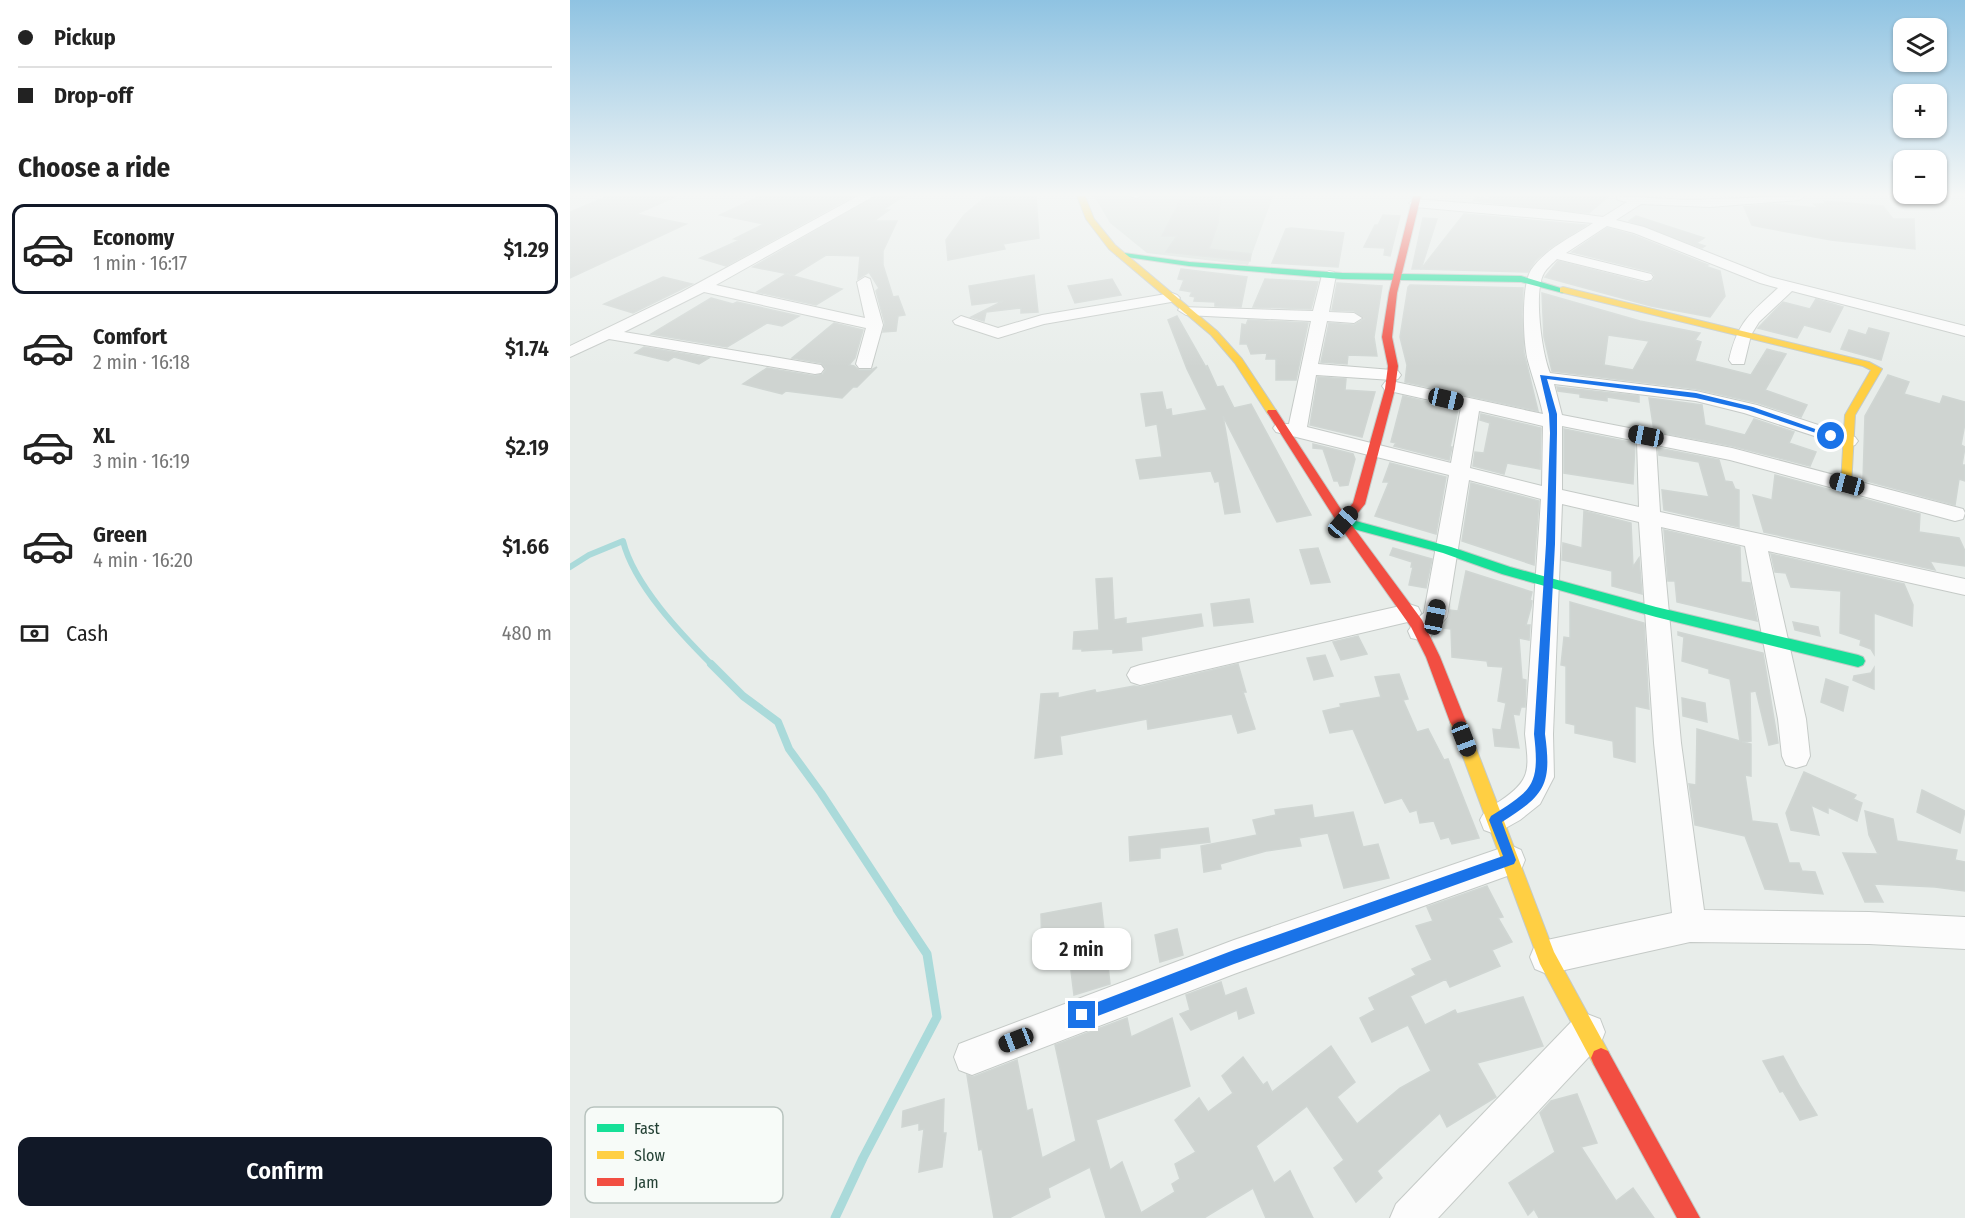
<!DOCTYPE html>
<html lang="en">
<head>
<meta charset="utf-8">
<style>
	body { margin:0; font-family:"Fira Sans Condensed",sans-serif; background:#f6f6f6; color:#222; height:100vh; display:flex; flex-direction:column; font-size:22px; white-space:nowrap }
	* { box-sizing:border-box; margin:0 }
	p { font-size:20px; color:#767676 }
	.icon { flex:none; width:33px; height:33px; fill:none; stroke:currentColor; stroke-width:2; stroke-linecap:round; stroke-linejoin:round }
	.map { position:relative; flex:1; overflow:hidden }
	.panel { display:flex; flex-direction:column; background:#fff; width:570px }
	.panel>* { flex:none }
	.banner { display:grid; align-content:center; height:132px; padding:0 18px; background:#fff }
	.fabs { position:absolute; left:1323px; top:18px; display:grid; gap:12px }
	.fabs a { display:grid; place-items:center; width:54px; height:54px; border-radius:12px; background:#fff; box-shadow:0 2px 4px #0004; font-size:30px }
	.end { position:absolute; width:27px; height:27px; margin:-14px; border:8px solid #1a73e8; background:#fff; box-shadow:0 0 0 3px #fff }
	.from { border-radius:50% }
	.bubble { position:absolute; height:42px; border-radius:12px; background:#fff; box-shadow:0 2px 4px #0004; font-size:20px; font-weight:600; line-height:42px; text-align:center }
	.car { position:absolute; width:18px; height:36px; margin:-18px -9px; border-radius:8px; box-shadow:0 0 4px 2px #0007; background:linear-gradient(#222 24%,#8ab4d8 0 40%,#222 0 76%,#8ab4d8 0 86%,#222 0) }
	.banner b { display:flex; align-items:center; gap:21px; height:57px; font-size:22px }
	.banner b+b { border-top:2px solid #e0e0e0 }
	.banner i { width:15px; height:15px; background:#222 }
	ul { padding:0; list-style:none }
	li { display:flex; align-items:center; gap:18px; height:90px; margin:0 12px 9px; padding:0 6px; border:3px solid transparent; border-radius:12px }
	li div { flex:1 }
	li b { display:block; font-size:22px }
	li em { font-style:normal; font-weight:600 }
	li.current { border-color:#111827 }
	li>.icon { width:54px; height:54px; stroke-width:1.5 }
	h2 { padding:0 18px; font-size:27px; line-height:72px }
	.pay { display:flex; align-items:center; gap:15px; height:66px; padding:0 18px; font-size:22px }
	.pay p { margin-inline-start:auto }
	.button { display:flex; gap:12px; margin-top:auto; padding:12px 18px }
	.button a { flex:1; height:69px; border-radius:12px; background:#111827; color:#fff; font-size:24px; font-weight:600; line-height:69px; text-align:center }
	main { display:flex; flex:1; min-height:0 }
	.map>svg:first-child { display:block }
	.built { fill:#d6ded9 }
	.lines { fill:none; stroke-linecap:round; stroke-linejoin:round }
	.stream-far2 { stroke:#aadada; stroke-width:6 }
	.stream-far1 { stroke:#aadada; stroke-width:8 }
	.stream { stroke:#aadada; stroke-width:9 }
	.building { fill:#cfd4d1; stroke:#d0d6d3; stroke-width:1.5; fill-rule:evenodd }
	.lane-casing { stroke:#c5cac7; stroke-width:2 }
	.street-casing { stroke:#c5cac7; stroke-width:2 }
	.fast-casing { stroke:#c3cac7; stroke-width:2 }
	.slow-casing { stroke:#c3cac7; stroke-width:2 }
	.jam-casing { stroke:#c3cac7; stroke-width:2 }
	.lane { fill:#fcfcfc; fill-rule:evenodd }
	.street { fill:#fcfcfc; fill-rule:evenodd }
	.fast { fill:#16e098; fill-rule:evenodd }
	.slow { fill:#ffcf43; fill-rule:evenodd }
	.jam { fill:#f24e42; fill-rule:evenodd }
	.route { fill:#1a73e8 }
	.key { fill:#f7fbf8; stroke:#b8c3be; stroke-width:1.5 }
	.key-label { font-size:16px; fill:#244135 }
</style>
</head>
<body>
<main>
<section class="panel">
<div class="banner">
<b><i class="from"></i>Pickup</b>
<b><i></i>Drop-off</b>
</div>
<h2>Choose a ride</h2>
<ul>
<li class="current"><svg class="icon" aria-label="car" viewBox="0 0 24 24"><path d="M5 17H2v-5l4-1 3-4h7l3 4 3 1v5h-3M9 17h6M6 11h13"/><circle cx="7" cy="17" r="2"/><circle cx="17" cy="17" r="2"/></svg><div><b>Economy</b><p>1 min · 16:17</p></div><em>$1.29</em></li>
<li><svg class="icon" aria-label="car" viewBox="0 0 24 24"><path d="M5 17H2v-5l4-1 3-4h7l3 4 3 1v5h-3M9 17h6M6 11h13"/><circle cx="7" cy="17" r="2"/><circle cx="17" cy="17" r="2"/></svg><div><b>Comfort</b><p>2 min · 16:18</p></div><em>$1.74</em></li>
<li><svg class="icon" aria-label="car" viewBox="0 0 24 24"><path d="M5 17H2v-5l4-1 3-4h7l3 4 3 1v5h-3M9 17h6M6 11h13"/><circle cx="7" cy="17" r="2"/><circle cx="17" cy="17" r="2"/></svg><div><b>XL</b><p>3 min · 16:19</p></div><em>$2.19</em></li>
<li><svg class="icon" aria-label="car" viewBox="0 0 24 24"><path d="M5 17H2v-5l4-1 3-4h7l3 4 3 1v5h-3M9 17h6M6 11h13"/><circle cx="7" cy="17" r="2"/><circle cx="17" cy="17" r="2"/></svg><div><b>Green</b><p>4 min · 16:20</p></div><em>$1.66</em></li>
</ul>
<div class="pay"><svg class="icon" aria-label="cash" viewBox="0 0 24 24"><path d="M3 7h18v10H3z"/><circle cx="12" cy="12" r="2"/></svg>Cash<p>480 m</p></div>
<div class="button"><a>Confirm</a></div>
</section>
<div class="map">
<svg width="1395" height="1218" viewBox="0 0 1395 1218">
	<rect width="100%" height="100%" fill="#e8edea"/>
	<!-- built -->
	<path class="built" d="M524 196H703L678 265 577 253 540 223Z"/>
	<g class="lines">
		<!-- stream-far2 -->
		<path class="stream-far2" d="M0 567 19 555 53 541C64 585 111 634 143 666"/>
		<!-- stream-far1 -->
		<path class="stream-far1" d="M141 664 173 696 208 722 219 749 251 793 328 910"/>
		<!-- stream -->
		<path class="stream" d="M265 1218 293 1158 367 1017 357 954 327 909"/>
	</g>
	<!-- building -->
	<g class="building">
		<path d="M38 196H107L66 214 116 224 0 278V212Z"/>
		<path d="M190 196H283L156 266 130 258 170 240 164 239 194 224 150 215Z"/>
		<path d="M306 196H334L312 210H319L304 221H327L313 251V265L323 297 328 296 335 315 328 316 326 331 313 332 315 324 306 291 309 288 299 272 288 279 290 256 256 255 224 275 183 267Z"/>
		<path d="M417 196H466L469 238 433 244 435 249 378 260 376 240 394 215Z"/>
		<path d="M919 196H1039L1019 213 903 201 906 197 919 199Z"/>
		<path d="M622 197H651L648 223 639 249 681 254 680 261 596 252 607 236H592L611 199H621Z"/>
		<path d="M1254 201 1313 206 1323 219H1344L1345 249 1261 240 1191 227 1182 225 1174 207 1202 204 1248 208 1244 204H1256Z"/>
		<path d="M894 214 1016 225 980 248 965 261 958 272 851 269Z"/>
		<path d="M813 215 830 216 820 256 814 255 815 248 794 247 805 225H808Z"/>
		<path d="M1066 216 1134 238 1126 243 1135 246 1132 248 1059 221Z"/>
		<path d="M853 218 867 219 851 269H842Z"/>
		<path d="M721 228 774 233 768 267 702 263 716 229Z"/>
		<path d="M1037 228 1063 235 1138 265 1135 266 1150 271 1155 296 1140 317 1081 306 975 277 988 261 1075 283 1083 281 1085 276 1082 272 1002 252Z"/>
		<path d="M611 269 677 277 671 307 645 306V302L624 301 625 297 620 296 622 292 610 290 614 280 608 279Z"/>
		<path d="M216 274 272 289 246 305 187 292Z"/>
		<path d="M464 275 468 312 451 313V308L416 312 414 321 401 317 433 301 402 305 399 286Z"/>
		<path d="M93 277 122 284 63 313 34 304Z"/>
		<path d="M542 279 551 295 505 303 498 286Z"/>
		<path d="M695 279 748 282 741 309 683 307Z"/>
		<path d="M767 283 812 286 804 337 807 356 778 355 777 364 751 362 759 323 784 325 794 319 784 311 762 310Z"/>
		<path d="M840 285 953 288 952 315 954 353 968 411 835 382 837 365 830 337 838 287Z"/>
		<path d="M972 293 1070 321 1130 333 1125 340 1131 342 1125 361 1181 375 1197 349 1216 354 1195 390 1237 405 1231 417 1188 403 1126 389 982 371 974 337ZM1038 335 1079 341 1063 370 1034 365Z"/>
		<path d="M141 298 163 304 167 302 229 316 212 326 197 323 157 347 81 334Z"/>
		<path d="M1246 299 1273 307 1260 332 1234 325 1227 338 1188 328 1213 302 1240 309Z"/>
		<path d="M607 316 637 369V365L647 387 653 386 664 408 681 404 741 515 707 522 653 416 670 512 655 514 649 481 645 482 641 471 570 479 566 460 592 457 587 424 576 426 571 394 592 392 596 410 601 409 602 416 637 410 617 369 598 320Z"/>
		<path d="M678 320 738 323 726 380H706V359H696L697 353 681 354 677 344H670L672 324 676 325Z"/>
		<path d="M264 323 293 330 285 358 279 365 284 366 289 370H301L307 367 287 387H283L272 398 216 391 212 394 173 384 197 368 245 376 253 374 256 369 251 363 222 358Z"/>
		<path d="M1299 328 1319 333 1311 360 1271 349 1279 330 1296 335Z"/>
		<path d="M74 347 139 358 129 364 104 357 98 361 65 353Z"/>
		<path d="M1318 375 1339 382 1334 394 1370 404 1373 396 1395 402V423L1391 445 1395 447 1392 465H1395V481L1389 479 1385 505 1293 480 1295 416Z"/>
		<path d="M748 377 776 379 775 390 805 392 792 437 740 425Z"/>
		<path d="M987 387 1069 396V402L1037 397V401L1010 397V394L988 391Z"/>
		<path d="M833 396 888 409 880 447H882L879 460 824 446 826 443 821 442Z"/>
		<path d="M1079 398 1132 405 1135 425 1175 435 1184 419 1224 432 1219 443 1246 452 1240 466 1162 446 1084 431Z"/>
		<path d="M911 414 971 428 970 469 937 463 934 474 903 466 905 452 914 453 920 423 910 420Z"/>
		<path d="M994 429 1065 443 1063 484 994 473Z"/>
		<path d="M743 444 783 454 785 459 778 485 770 486 768 481H764L753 449 743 448Z"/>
		<path d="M1088 448 1149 460 1155 481 1162 482 1165 489 1169 490V527L1094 510 1092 490 1139 497 1129 462 1089 455Z"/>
		<path d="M820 463 876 477 866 534 805 516 819 482H813Z"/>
		<path d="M1205 475 1350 514 1349 532 1389 538 1395 551V566L1360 561 1365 570 1194 532 1183 495 1202 500Z"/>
		<path d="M901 483 969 501 964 565 892 541Z"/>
		<path d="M1014 511 1061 523 1063 567 1069 558 1072 594 1042 586V571L992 560 993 543 1012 548Z"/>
		<path d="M1094 530 1170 547 1171 582 1180 583 1187 621 1107 602 1105 581H1098Z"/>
		<path d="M748 548 760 582 741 584 730 550Z"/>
		<path d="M823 548 862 559 856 588 839 585 843 567H841L842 562 820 555Z"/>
		<path d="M1201 554 1334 584 1343 605 1342 626 1304 613V654L1301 649 1290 645 1291 640 1270 633 1271 591 1221 587 1216 573 1205 572Z"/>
		<path d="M896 571 962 592 960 600 962 601 961 607 956 625H960L959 640 949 638 952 679 956 680 955 707H951L949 715 943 714 949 748 925 746 923 729 931 730 936 703 928 701 933 667 918 666 917 661 882 657 881 629 872 628 879 618 880 610 888 611Z"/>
		<path d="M542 578 544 620 556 618V624L631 614 633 626 571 637 572 650 543 653V649L512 651V649H503L504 632 529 630 526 579Z"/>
		<path d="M679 599 683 622 644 626 641 604Z"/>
		<path d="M1000 602 1074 623 1079 709 1065 706V762L1044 757 1043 741 1005 733V725L996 723V666L991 665 994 637 1000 638Z"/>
		<path d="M1223 622 1248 627 1250 636 1225 630Z"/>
		<path d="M1108 632 1193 653 1208 743 1199 745 1186 691 1180 692 1181 741 1172 742 1181 744V776L1175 775 1182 821 1207 824 1219 863H1229L1232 871 1245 872 1253 894 1195 889 1175 836 1125 825 1119 784 1126 785 1127 729 1170 741 1160 679 1139 673V669L1112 661 1114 637 1108 635Z"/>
		<path d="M788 636 797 654 771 660 763 642Z"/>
		<path d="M755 655 763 676 744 680 737 658Z"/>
		<path d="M668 664 676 692H673L685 729 668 733 662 714 578 729 577 719 490 736 492 754 465 758 471 694 488 693V698L525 690 526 693 564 686 571 687Z"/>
		<path d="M1304 668V689L1283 680 1284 676 1301 673Z"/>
		<path d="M829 674 838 699 833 700 847 732 858 729 874 760 878 759 909 838 882 844 879 837 871 839 864 821 850 823 847 810 840 812 832 798 815 803 783 729 760 733 753 711 771 707 770 704 811 697 805 677Z"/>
		<path d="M1256 679 1278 687 1273 711 1251 702Z"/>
		<path d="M1112 698 1135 703 1137 722 1113 716Z"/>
		<path d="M1234 772 1286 795 1283 799 1292 803 1287 821 1258 807V813L1241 805 1249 835 1221 830 1216 813Z"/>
		<path d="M1352 790 1395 811 1390 833 1347 812Z"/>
		<path d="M742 805 744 818 783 812 793 847 808 844 819 878 774 888 758 833 729 838 731 846 696 851 650 864 651 869 634 872 631 846 687 835 683 820 706 815 705 810Z"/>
		<path d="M1295 811 1323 819 1327 841 1387 850 1385 860 1395 862V891L1365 887 1304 884 1313 902H1295L1273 853 1308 854 1299 835Z"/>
		<path d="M638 828 640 842 590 848V858L560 861 559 837Z"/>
		<path d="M917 886 933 917 928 918 942 942 922 950 930 966 880 987 876 979 840 996 855 1025 885 1010 887 1014 953 997 973 1046 907 1063 926 1097 877 1127 870 1113 807 1171 812 1178 786 1202 764 1168 774 1160 737 1106 686 1146 704 1183 720 1171 743 1218H696L683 1188 634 1218H536L520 1167 478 1188 480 1197 439 1218H424L412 1149 409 1150 397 1075 403 1077 447 1060 457 1111 462 1109 472 1158 506 1141 485 1045 557 1018 561 1037 602 1018 620 1086 526 1120 540 1170 552 1162 571 1213 605 1192 602 1184 610 1179 605 1164 626 1152 605 1120 629 1098 638 1112 663 1093 652 1076 673 1057 693 1085 697 1082 702 1092 761 1046 785 1082 767 1097 787 1124 830 1088 861 1071 838 1025 802 1042 790 1018 805 1010 799 998 846 975 842 969 862 960 846 926 863 921 857 907Z"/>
		<path d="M531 903 540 984 504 995 498 947 472 952 471 914Z"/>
		<path d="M607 929 613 955 590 962 585 935Z"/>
		<path d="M651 982 655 996 676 988 684 1013 669 1019 667 1010 621 1030 610 1014 620 1010 616 995Z"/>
		<path d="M1213 1056 1230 1087 1247 1115 1230 1120 1213 1091 1210 1092 1193 1061Z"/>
		<path d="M1007 1094 1027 1143 1011 1147 1046 1201 1063 1188 1084 1218H969L964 1209 958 1215 939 1183 985 1152 970 1113 981 1101Z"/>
		<path d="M374 1099 373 1133H376L372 1167 349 1172 354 1129 349 1130V1123L332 1127 333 1111Z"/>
	</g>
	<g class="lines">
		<!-- lane casing -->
		<g class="lane-casing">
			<path id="lane" d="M559 196H570L567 198Z"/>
		</g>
		<!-- street casing -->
		<g class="street-casing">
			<g id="street">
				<path d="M288 196H304L146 285 295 318 287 282 295 277 300 279 313 325 301 368H289L286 364 296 328 134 292 54 332 245 364 251 365 254 369 251 373 245 374 39 339 0 357V346L112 292Z"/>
				<path d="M1046 196 1118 200 1235 196 1229 200 1140 207 1071 204 1046 220 1074 227 1200 277 1395 326V336L1222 291 1189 322 1181 335 1174 364H1162L1159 360C1168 321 1180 314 1208 288L1190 283 1064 233 1037 226 996 253 1081 274 1083 277 1081 280 1076 281 987 259C983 263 977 268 974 273 963 292 972 353 980 373L1126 391 1187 405 1285 437 1288 441 1285 445 1278 447 1174 413 1126 401 984 384 992 415 1162 448 1393 509 1395 513 1393 519 1385 521 1160 460 1086 445 1090 512 1395 579V595L1198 551 1236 719 1240 756 1236 765 1226 768 1216 765 1212 756 1208 719 1175 546 1091 527 1111 743 1134 910 1299 912 1395 917V949L1299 944 1120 942 977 974 965 969 960 957 965 945 977 940 1102 913 1084 743 1069 522 992 504 983 734 984 777 970 804 950 820 925 834 914 830 910 820C915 809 921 807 930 801 962 780 959 769 955 734L971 499 899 480 877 617 859 638 850 640 841 638 838 631 846 620 570 685 561 682 557 675 561 668 570 665 839 604 848 607 851 613 848 618 854 613 879 475 706 432 703 428 706 424H719L741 321 616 315 608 310 610 307 743 311 752 275 759 271 764 272 766 275 759 312 784 313 792 318 784 323 757 321 748 364 822 370 828 371 831 375 828 379 822 380 746 375 737 427 881 463 891 407 815 390 812 386 815 382 821 381 973 414C969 395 963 379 958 361 953 343 951 286 961 270 975 249 1002 237 1023 223L845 207 839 203 845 199 981 210 1033 217 1057 202 1048 200ZM909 411 973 426 972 486 900 468ZM992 426 1067 441 1069 507 992 490Z"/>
				<path d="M602 293 607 295 610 298 607 301 474 324 428 338 385 324 383 321 391 316 428 328 472 315Z"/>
				<path d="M940 845 951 850 955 860 951 870 940 875 664 974 402 1075 389 1070 384 1057 389 1044 402 1039 664 940Z"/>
				<path d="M1017 1014 1030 1019 1035 1032 1030 1045 868 1218H820L826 1204 1004 1019Z"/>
			</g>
		</g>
		<!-- fast casing -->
		<g class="fast-casing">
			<g id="fast">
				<path d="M547 252 619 262 772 273 951 276 997 290 993 293 951 282 772 279 619 266 550 256H547Z"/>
				<path d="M779 512 785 516 782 520 881 547 940 567 1086 607 1288 655 1293 657 1295 661 1293 665 1288 667 1086 617 932 574 873 553 769 525 767 522 775 513Z"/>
			</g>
		</g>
		<!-- slow casing -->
		<g class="slow-casing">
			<g id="slow">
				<path d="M507 196H515L524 219 545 245 647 331 672 359 707 412 706 414H698L665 363 641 335 539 249 516 219Z"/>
				<path d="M993 287 1299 362 1312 369 1285 415 1281 487H1273L1271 484 1275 415 1301 370 1293 366 990 292V288Z"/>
				<path d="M888 716 893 717 896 722 984 952 1038 1051 1041 1058 1038 1065 1031 1068 1024 1065 970 964 880 722 883 717Z"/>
			</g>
		</g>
		<!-- jam casing -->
		<g class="jam-casing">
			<g id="jam">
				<path d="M843 196H851L827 293 822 337 828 366 825 389 795 504 783 519 778 520 852 620 870 657 896 722 893 727 888 728 883 727 880 722 856 657 841 627 769 525 697 412 698 410H706L774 514 783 503 815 389 818 366 812 337 819 293Z"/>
				<path d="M1031 1048 1038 1051 1130 1218H1107L1024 1065 1021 1058 1024 1051Z"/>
			</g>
		</g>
		<!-- lane -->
		<use href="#lane" class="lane"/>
		<!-- street -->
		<use href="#street" class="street"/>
		<!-- fast -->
		<use href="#fast" class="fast"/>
		<!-- slow -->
		<use href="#slow" class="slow"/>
		<!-- jam -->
		<use href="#jam" class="jam"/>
	</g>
	<!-- sky -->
	<linearGradient id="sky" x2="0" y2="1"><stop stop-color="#8fc3e2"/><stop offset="0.53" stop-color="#f5f7f6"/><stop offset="1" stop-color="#f5f7f6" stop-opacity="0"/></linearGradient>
	<rect width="1395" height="367" fill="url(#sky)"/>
	<!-- route -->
	<path class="route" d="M970 375 1126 393 1183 407 1265 436 1258 437 1178 410 1126 398 977 379 987 414V433L985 544 975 734C982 785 975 795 932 822L946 860 944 864 664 964 512 1022 506 1020 504 1015 506 1010 512 1008 664 950 933 856 919 820 921 816C963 790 970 785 964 734L976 544 980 433 979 414Z"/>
	<!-- legend -->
	<rect x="15" y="1107" width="198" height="96" rx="9" class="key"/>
	<rect x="27" y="1124" width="27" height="8" fill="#16e098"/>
	<rect x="27" y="1151" width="27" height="8" fill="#ffcf43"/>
	<rect x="27" y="1178" width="27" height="8" fill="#f24e42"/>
	<g class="key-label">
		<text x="64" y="1134">Fast</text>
		<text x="64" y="1161">Slow</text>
		<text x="64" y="1188">Jam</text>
	</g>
</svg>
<div class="fabs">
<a><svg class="icon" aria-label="layers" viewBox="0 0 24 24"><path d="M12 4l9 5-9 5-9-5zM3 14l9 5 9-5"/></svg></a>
<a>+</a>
<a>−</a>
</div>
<i class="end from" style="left:1261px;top:436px"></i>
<i class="end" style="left:512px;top:1015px"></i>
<div class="bubble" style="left:462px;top:928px;width:99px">2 min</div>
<i class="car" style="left:876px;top:399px;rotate:103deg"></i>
<i class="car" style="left:1076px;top:436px;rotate:281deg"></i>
<i class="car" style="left:1277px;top:484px;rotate:285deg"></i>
<i class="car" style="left:773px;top:522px;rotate:41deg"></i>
<i class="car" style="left:865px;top:617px;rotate:11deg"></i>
<i class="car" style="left:894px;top:739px;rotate:159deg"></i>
<i class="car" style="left:446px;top:1040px;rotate:249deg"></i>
</div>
</main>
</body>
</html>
